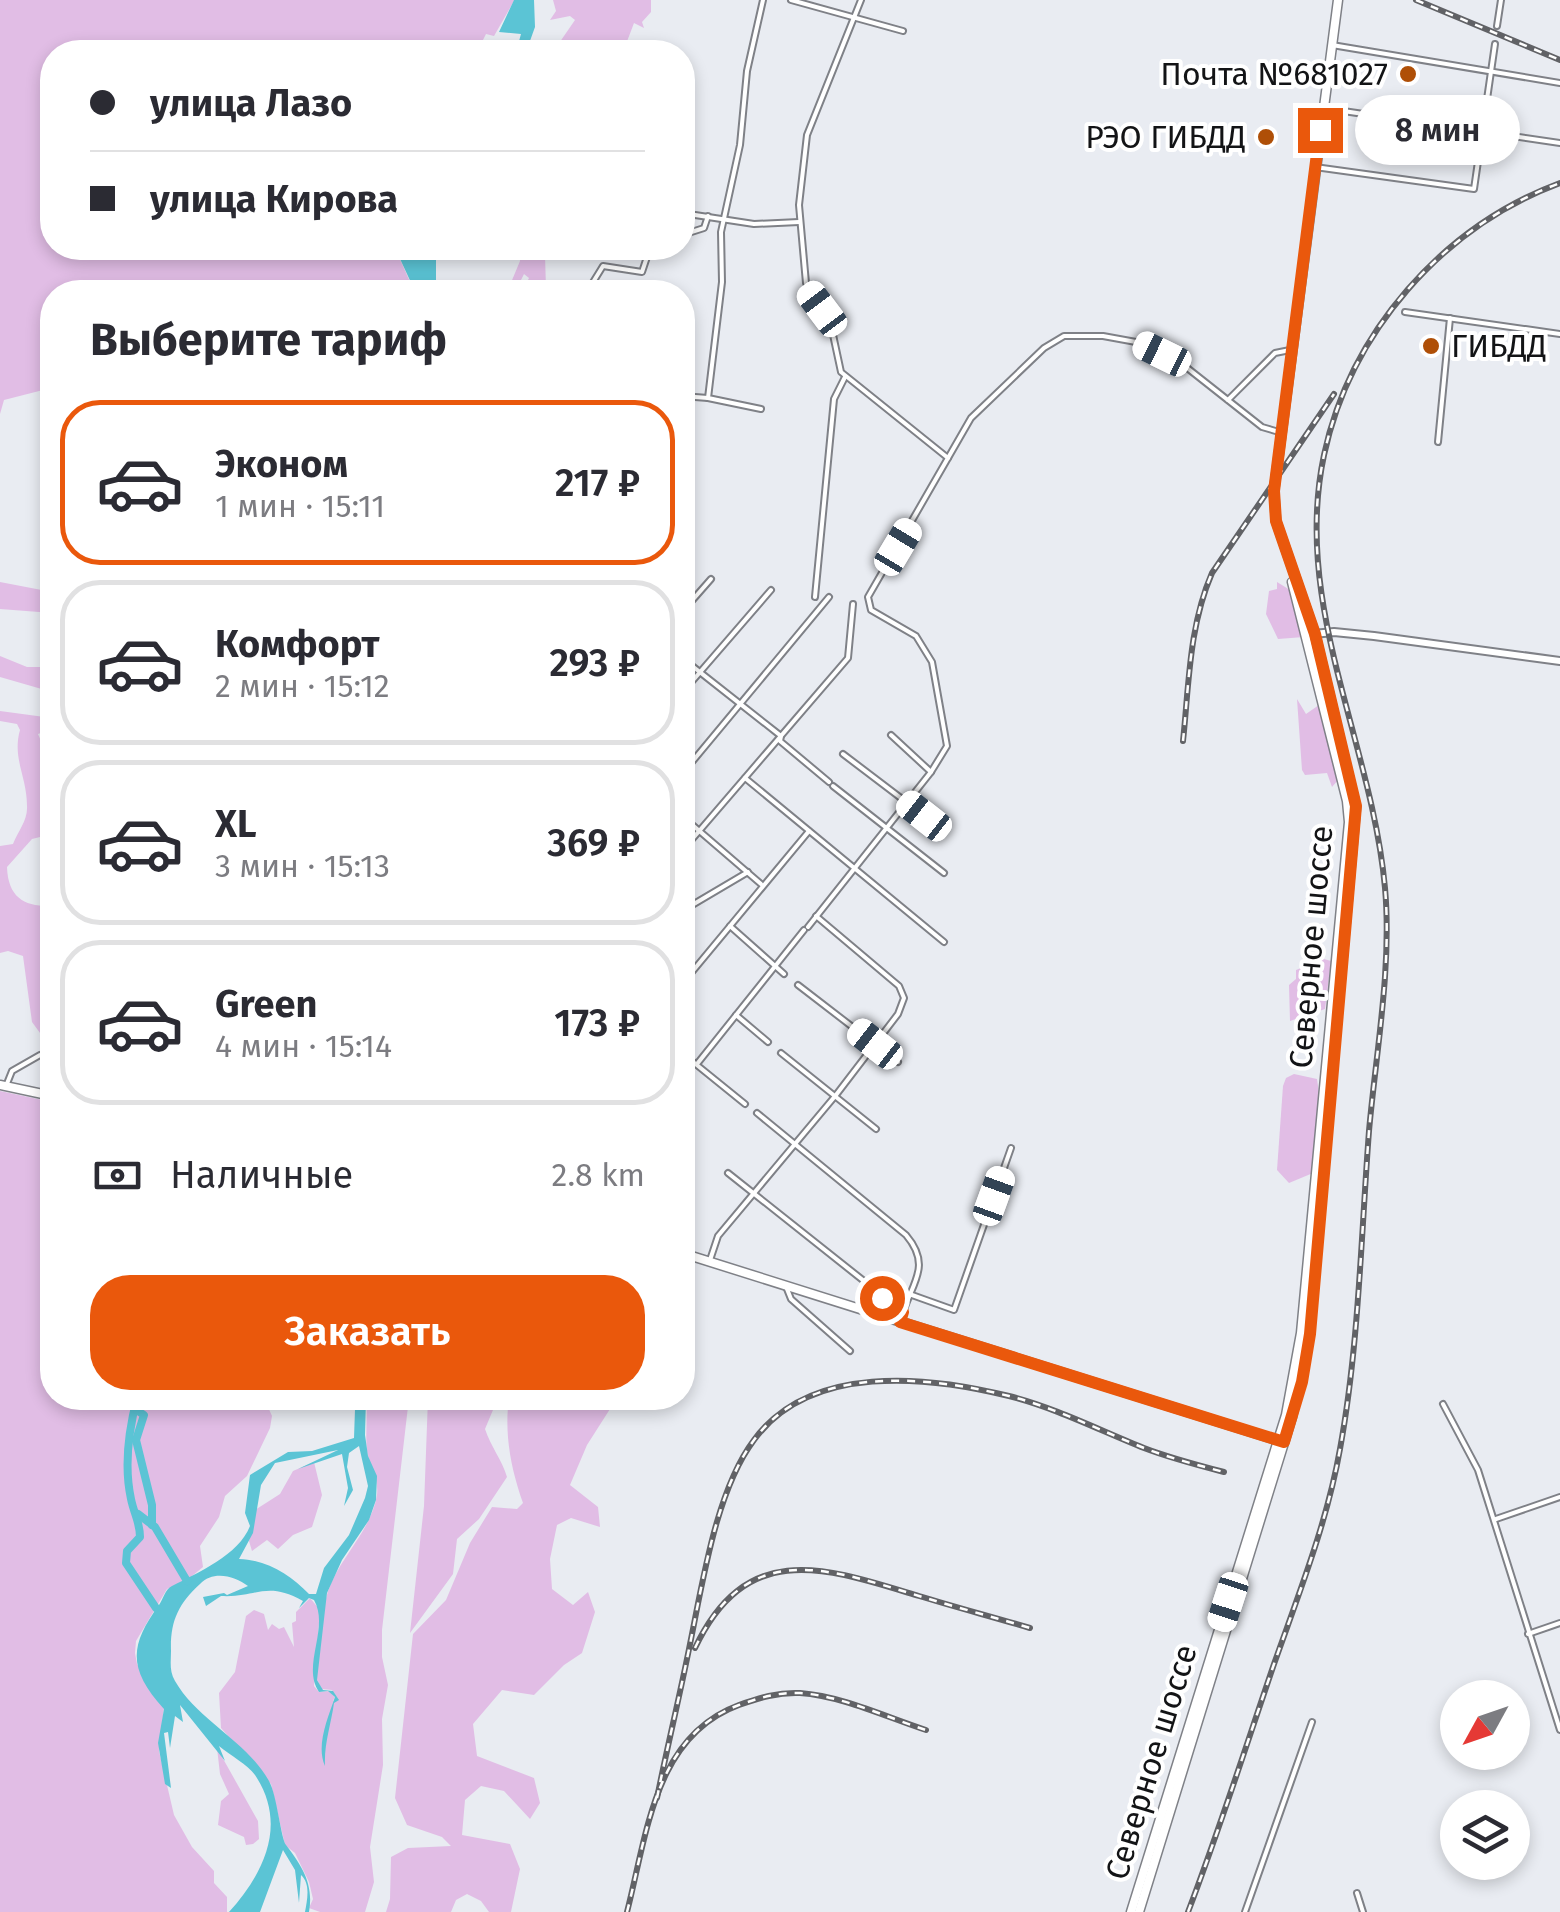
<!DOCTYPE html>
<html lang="ru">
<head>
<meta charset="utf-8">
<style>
	body { margin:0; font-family:"Fira Sans",sans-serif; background:#f7f7f7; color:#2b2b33; height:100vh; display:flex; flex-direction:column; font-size:38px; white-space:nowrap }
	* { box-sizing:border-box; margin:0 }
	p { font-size:32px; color:#7c7c81 }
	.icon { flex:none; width:55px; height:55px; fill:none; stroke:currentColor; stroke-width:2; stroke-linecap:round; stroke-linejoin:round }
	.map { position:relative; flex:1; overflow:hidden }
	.panel { position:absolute; left:40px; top:280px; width:655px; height:1130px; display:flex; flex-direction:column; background:#fff; border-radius:40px; box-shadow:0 5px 15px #0003 }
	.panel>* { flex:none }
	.banner { position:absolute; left:40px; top:40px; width:655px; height:220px; border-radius:40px; box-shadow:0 5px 15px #0003; display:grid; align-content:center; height:220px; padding:0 50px; background:#fff }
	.needle { width:65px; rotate:230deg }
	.buttons { position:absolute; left:1440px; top:1680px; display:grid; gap:20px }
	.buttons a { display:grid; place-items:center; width:90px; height:90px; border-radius:50%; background:#fff; box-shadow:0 5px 15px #0003; font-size:50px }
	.end { position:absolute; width:45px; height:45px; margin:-22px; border:12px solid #ea580c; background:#fff; box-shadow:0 0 0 5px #fff }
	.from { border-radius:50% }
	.bubble { position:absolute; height:70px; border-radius:35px; background:#fff; box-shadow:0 5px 15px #0003; font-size:32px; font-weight:600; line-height:70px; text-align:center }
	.car { position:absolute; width:30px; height:60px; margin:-30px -15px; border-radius:12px; box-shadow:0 0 8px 2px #0007; background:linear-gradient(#fff 24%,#345 0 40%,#fff 0 76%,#345 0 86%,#fff 0) }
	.banner b { display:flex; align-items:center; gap:35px; height:95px; font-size:38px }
	.banner b+b { border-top:2px solid #e1e1e2 }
	.banner i { width:25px; height:25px; background:#2b2b33 }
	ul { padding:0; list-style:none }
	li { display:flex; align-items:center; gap:30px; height:165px; margin:0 20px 15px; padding:0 30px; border:5px solid #e1e1e2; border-radius:40px }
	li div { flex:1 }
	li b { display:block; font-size:38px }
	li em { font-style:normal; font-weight:600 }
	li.current { border-color:#ea580c }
	li>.icon { width:90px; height:90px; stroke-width:1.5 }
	h2 { padding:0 50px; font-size:45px; line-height:120px }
	.pay { display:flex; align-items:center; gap:25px; height:110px; padding:0 50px; font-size:38px }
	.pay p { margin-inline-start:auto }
	.button { display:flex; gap:20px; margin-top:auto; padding:20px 50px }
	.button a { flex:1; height:115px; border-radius:40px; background:#ea580c; color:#fff; font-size:40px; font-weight:600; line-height:115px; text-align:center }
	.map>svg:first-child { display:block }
	.green { fill:#e1bde5 }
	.water { fill:#5bc4d5; fill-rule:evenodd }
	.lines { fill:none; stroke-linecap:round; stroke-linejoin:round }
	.river { stroke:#5bc4d5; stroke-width:8 }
	.minor-casing { stroke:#7f8187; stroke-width:8 }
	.tertiary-casing { stroke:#7f8187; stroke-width:10 }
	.secondary-casing { stroke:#7f8187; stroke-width:11 }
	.minor { stroke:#fff; stroke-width:4 }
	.tertiary { stroke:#fff; stroke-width:6 }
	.secondary { stroke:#fff; stroke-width:8 }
	.rail-casing { stroke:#616266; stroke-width:6 }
	.rail { stroke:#fff; stroke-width:2.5; stroke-dasharray:8; stroke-linecap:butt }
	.route { stroke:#ea580c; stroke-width:12 }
	.poi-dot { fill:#af4f07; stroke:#fff; stroke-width:4 }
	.labels { text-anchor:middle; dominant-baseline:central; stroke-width:8; stroke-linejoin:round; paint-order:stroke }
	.poi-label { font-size:32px; fill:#131416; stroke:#fff; text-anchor:end }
	.street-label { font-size:32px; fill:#131416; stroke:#fff }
</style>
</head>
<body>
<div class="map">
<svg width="1560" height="1912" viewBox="0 0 1560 1912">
	<rect width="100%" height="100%" fill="#e9ecf2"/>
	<!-- green -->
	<g class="green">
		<path d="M0 0H514V1L494 36 486 34 477 52H52V248H395L411 284 420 292H52V411L47 389 4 400 0 414Z"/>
		<path d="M553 0H651V12L642 22 644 28 634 23 623 52H629H553L575 20 570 16 550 20 556 11Z"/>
		<path d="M519 248H549L545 255 546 288 539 292H522L529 278 524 274 519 284 510 285 520 261Z"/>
		<path d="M0 582 52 592V613L0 609Z"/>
		<path d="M1277 582 1290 590 1304 637 1278 639 1266 614 1269 591 1277 589Z"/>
		<path d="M0 656 27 667H52V692L0 677Z"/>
		<path d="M1297 699 1306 714 1319 705 1338 780 1332 787 1327 773 1305 775 1302 770Z"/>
		<path d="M0 711 52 718V729L38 734 45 750 52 754C53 771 46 788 47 805L52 808V834L32 839 7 867C8 898 25 907 52 906L51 1048 32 1022 23 956 8 951 0 953V846L13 844C18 831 28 820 27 806 27 777 12 758 20 730L17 724 0 721Z"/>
		<path d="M1324 959 1331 961 1325 1009 1290 1021 1289 985 1296 979V970Z"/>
		<path d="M1294 1074 1317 1079 1320 1100 1313 1173 1289 1183 1277 1170 1283 1086 1286 1078Z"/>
		<path d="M0 1091 52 1102V1398H264L272 1416 270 1428 247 1476 225 1496 219 1517 200 1546 203 1567 186 1581 167 1589 136 1641 135 1653 137 1664 164 1708 159 1751 174 1815 192 1847 214 1871V1883L227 1897V1912H0Z"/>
		<path d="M366 1398H409L382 1630V1657L388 1685 382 1719 383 1765 370 1847 374 1882 365 1912H320L309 1908 313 1899 309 1882 295 1853 285 1845 271 1784 221 1728 219 1693 235 1672 246 1616 254 1610 264 1614 268 1630 272 1624 279 1629 284 1627 294 1647 292 1623 296 1621V1612L310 1598 320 1610 314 1686 319 1692 329 1691 335 1697 333 1701 338 1699 332 1690 322 1689 317 1680V1668C323 1643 320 1614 328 1591 340 1557 371 1531 377 1495 379 1477 369 1467 367 1451 365 1433 368 1416 366 1398Z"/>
		<path d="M428 1398H498L485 1429C491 1447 502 1460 507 1477L479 1519 457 1539 453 1574 410 1633 424 1506Z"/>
		<path d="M509 1398H617L587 1445 570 1485 598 1507 600 1527 571 1518 557 1525 550 1559 552 1589 573 1605 588 1592 595 1612 582 1653 564 1665 534 1695 502 1690 473 1724 477 1756 534 1778 540 1803 530 1819 504 1791 481 1786 465 1800 462 1835 510 1844 520 1869 511 1912H489L481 1901 467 1894 456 1900 451 1912H386L390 1899 391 1857 408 1848 451 1846 442 1837 407 1825 395 1798 413 1634 446 1600 470 1543 492 1507 517 1509 523 1503C511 1469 504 1434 509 1398Z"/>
		<path d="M314 1462 322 1495 312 1527 293 1535 278 1549 267 1540 252 1551 249 1541 255 1510 280 1494 293 1471Z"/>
		<path d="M217 1748 258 1821 259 1839 253 1844 246 1845 244 1837 218 1825 221 1801 229 1794 220 1774Z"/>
	</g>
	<!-- water -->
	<g class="water">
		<path d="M514 0H534L535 27 526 52H516L521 34 499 32Z"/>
		<path d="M395 248H436V285L444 292 414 289Z"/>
		<path d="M349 1398H366L365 1435 368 1456 377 1476 376 1500 369 1520 342 1560 327 1593 317 1680 323 1690 333 1691 339 1700 334 1703C331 1725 324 1743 325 1766 316 1746 327 1720 335 1697L328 1691 319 1692C301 1666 330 1628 314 1600L309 1598 299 1608 303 1601C266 1580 257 1598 221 1596L206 1606 203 1597 224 1593 227 1595 248 1586C235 1576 213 1570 200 1584 178 1604 170 1622 171 1651 171 1661 169 1671 175 1681 198 1721 246 1740 269 1781 277 1795 281 1839 286 1845 302 1866 314 1884 309 1912H305C307 1900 311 1884 301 1875L299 1903 295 1870 283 1850 260 1912H229C266 1871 287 1823 255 1775 248 1765 230 1755 219 1746L225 1761 180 1705 183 1722 175 1716 170 1748 168 1732 164 1733 171 1788 165 1784 158 1743 164 1709C128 1669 129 1646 159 1605 163 1600 165 1589 172 1586 197 1573 239 1555 250 1526L245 1513 250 1475 288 1452 312 1451 354 1438 355 1409ZM359 1446 368 1486 365 1498 349 1535 324 1568 316 1594H309C290 1575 268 1560 239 1559L253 1533 261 1485 275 1463 338 1450 298 1469 342 1454 348 1488 344 1506 353 1490 347 1467 349 1453Z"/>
	</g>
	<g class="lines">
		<!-- river -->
		<g class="river">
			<path d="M137 1398C129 1429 124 1467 131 1499 134 1514 140 1522 140 1537L127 1551 126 1563 156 1608"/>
			<path d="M135 1409 144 1415 136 1440 152 1505V1525"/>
			<path d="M138 1514 155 1527 187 1581"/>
		</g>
		<!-- minor casing -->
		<g class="minor-casing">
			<g id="minor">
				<path d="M791 0 903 31"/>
				<path d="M861 0 807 135 799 205 806 283 829 316 841 372 948 458"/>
				<path d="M1497 26 1501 0"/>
				<path d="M1332 45 1560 83"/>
				<path d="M1323 108 1560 143"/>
				<path d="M1315 167 1474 189 1495 44"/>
				<path d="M682 213 754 224 799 222"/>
				<path d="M682 235 704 228 708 216"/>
				<path d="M587 292 603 266 642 272 650 248"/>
				<path d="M1405 312 1560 334"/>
				<path d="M682 396 708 398"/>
				<path d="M1228 400 1275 353 1290 350"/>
				<path d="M761 409 708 398 722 282 721 232 740 145 747 71 763 0"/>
				<path d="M1438 442 1450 318"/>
				<path d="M815 597 834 399 845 377"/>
				<path d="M682 612 711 579"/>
				<path d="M682 658 781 736 780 741 829 782"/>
				<path d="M682 693 771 590"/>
				<path d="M891 735 931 772"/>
				<path d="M843 754 943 830"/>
				<path d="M682 774 829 597"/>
				<path d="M745 778 944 942"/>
				<path d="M833 786 944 873"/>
				<path d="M682 816 761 884"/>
				<path d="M682 851 848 658 853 604"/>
				<path d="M682 911 748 872"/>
				<path d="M730 926 784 974"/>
				<path d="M808 927 931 772 947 746 932 662 916 636 871 610 868 597 971 418 1044 348 1064 336H1103L1136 342 1186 367 1262 427 1279 432"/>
				<path d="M682 984 809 831"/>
				<path d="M798 985 898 1062"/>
				<path d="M736 1015 768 1042"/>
				<path d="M682 1053 745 1104"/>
				<path d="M781 1053 876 1129"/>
				<path d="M697 1064 804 930"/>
				<path d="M6 1086 12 1071 40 1055"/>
				<path d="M757 1113 906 1235C934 1268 909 1285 901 1320"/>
				<path d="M728 1173 903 1312"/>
				<path d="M710 1260 718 1236 836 1095 898 1014 904 998 899 986 816 916"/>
				<path d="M787 1289 791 1299 850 1351"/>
				<path d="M912 1295 954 1310 1011 1148"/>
				<path d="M1443 1404 1478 1470 1560 1730"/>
				<path d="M1496 1519 1560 1497"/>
				<path d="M1528 1634 1560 1623"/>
				<path d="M1357 1893 1363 1912"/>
				<path d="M1245 1912 1312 1722"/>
			</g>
		</g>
		<!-- tertiary casing -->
		<g class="tertiary-casing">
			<path id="tertiary" d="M1313 634 1334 632 1374 636 1560 661"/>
		</g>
		<!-- secondary casing -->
		<g class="secondary-casing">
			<g id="secondary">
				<path d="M0 1085 52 1096"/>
				<path d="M682 1253 1280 1441"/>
				<path d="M1131 1912 1286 1415 1301 1333 1349 822 1347 801 1292 582"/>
				<path d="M1139 1912 1292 1417 1309 1334 1356 807 1315 634 1276 521 1274 491 1338 0"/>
			</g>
		</g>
		<!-- minor -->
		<use href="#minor" class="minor"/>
		<!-- tertiary -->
		<use href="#tertiary" class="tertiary"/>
		<!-- secondary -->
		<use href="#secondary" class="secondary"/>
		<!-- rail casing -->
		<g class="rail-casing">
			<g id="rail">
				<path d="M1416 0 1560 60"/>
				<path d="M1183 741C1189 684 1189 626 1212 573L1334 394"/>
				<path d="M695 1648C747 1538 827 1568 919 1596 955 1607 993 1617 1030 1628"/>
				<path d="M657 1798C667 1748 679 1699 689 1649 702 1587 715 1492 754 1440 810 1363 928 1376 1009 1396 1056 1408 1099 1430 1144 1448 1170 1458 1197 1465 1224 1472"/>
				<path d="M627 1912C647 1835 654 1736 739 1705 759 1698 778 1692 800 1693 842 1696 886 1717 926 1730"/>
				<path d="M1188 1912C1219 1831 1246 1746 1274 1664 1299 1593 1327 1523 1340 1449 1359 1345 1361 1236 1369 1131 1376 1052 1392 967 1385 888 1372 742 1292 605 1324 455 1350 333 1442 227 1560 183"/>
			</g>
		</g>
		<!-- rail -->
		<use href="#rail" class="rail"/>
	</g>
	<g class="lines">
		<!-- route -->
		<path class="route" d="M882 1298 903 1312 900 1322 1284 1442 1302 1382 1310 1334 1356 806 1315 634 1276 521 1274 491 1320 130"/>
	</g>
	<!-- markers -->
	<g class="poi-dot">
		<circle cx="1408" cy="74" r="10"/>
		<circle cx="1266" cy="137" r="10"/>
		<circle cx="1431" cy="346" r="10"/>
	</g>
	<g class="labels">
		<!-- poi labels -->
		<g class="poi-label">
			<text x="1388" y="74">Почта №681027</text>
			<text x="1246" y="137">РЭО ГИБДД</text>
			<text x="1451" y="346" text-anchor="start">ГИБДД</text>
		</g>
		<!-- street labels -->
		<g class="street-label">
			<text transform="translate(1311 947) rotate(-85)">Северное шоссе</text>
			<text transform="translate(1151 1762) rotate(-73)">Северное шоссе</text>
		</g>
	</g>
</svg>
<div class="buttons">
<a><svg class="needle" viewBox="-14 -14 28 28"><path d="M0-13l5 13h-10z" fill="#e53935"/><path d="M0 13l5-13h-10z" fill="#7c7c81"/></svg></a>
<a><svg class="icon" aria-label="layers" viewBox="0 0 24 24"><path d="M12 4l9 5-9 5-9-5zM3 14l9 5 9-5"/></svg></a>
</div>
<i class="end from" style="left:882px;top:1298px"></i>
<i class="end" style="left:1320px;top:130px"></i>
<div class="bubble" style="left:1355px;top:95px;width:165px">8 мин</div>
<i class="car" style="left:822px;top:309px;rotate:323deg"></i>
<i class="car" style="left:1162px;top:354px;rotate:296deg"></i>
<i class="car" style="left:898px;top:547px;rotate:31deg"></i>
<i class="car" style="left:924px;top:816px;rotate:308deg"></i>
<i class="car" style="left:875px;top:1044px;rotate:308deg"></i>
<i class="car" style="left:994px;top:1196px;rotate:20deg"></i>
<i class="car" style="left:1228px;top:1602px;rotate:198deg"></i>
<div class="banner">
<b><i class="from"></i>улица Лазо</b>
<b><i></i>улица Кирова</b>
</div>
<section class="panel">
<h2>Выберите тариф</h2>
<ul>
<li class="current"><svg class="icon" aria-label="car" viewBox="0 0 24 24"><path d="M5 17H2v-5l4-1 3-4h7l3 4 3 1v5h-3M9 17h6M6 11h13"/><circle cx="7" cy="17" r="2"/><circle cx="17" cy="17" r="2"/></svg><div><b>Эконом</b><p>1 мин · 15:11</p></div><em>217 ₽</em></li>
<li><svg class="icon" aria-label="car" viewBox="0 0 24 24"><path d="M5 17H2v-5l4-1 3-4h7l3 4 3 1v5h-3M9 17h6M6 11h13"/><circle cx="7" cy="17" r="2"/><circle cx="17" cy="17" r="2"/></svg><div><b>Комфорт</b><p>2 мин · 15:12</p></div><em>293 ₽</em></li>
<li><svg class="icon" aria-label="car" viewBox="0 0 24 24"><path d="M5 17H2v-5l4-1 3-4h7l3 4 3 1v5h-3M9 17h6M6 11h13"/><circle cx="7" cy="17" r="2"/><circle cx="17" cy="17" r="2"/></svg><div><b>XL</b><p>3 мин · 15:13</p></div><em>369 ₽</em></li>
<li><svg class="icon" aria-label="car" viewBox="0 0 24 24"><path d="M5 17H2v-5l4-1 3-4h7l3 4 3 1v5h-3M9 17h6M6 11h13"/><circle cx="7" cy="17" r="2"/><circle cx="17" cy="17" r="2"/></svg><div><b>Green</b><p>4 мин · 15:14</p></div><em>173 ₽</em></li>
</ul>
<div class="pay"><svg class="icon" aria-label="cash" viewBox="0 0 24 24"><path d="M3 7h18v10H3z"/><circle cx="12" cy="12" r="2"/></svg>Наличные<p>2.8 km</p></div>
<div class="button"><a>Заказать</a></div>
</section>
</div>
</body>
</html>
